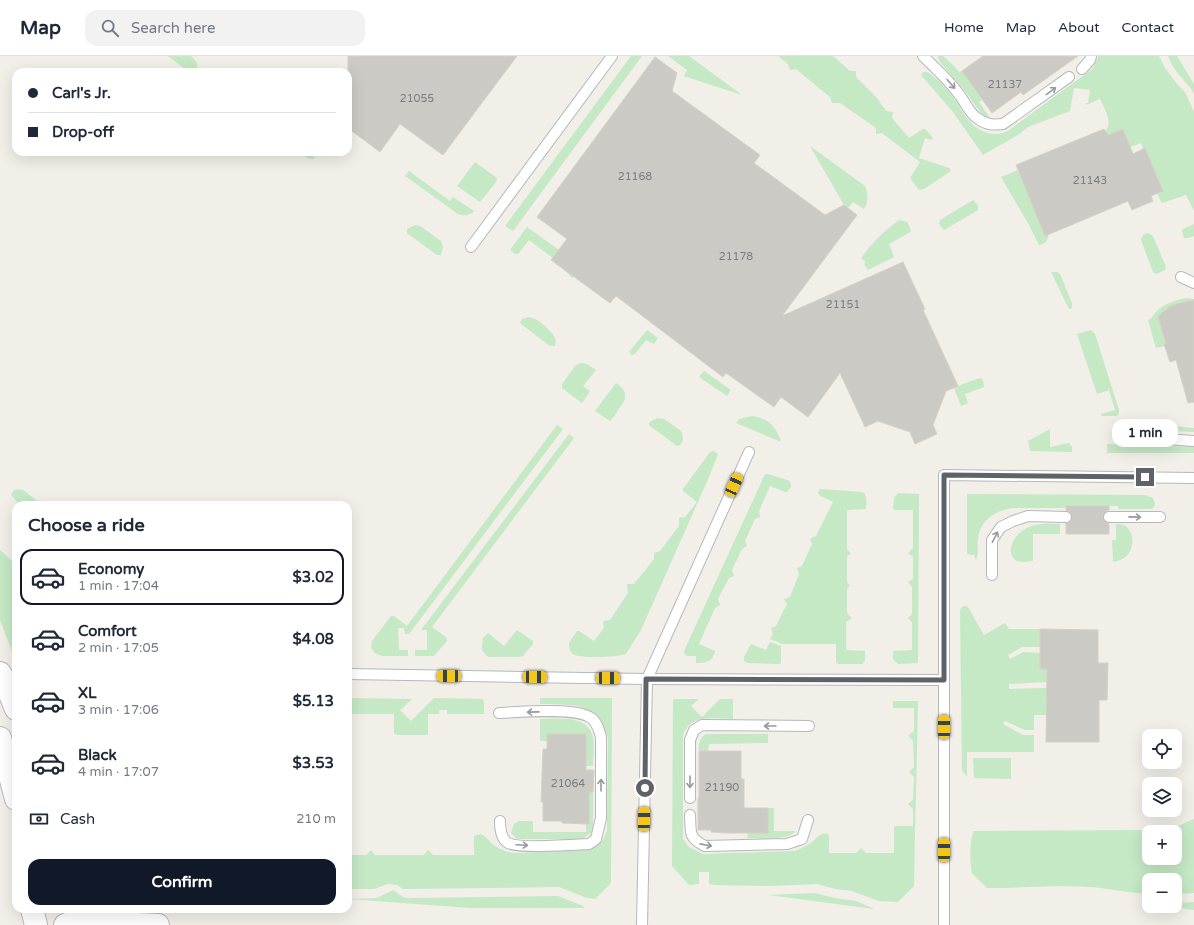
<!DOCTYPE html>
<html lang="en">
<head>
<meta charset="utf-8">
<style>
	body { margin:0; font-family:"Varela Round",sans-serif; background:#f2f2f3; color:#1f2937; height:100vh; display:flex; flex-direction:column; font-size:15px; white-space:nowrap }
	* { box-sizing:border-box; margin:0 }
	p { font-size:13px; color:#747a83 }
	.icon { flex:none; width:22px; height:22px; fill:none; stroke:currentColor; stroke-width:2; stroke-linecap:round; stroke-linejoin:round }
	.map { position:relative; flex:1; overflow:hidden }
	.side { position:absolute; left:12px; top:445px; width:340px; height:412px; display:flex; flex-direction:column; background:#fff; border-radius:12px; box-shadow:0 4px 16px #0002 }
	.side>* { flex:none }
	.hud { position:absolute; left:12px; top:12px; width:340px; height:88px; border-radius:12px; box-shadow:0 4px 16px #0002; display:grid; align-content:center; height:88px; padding:0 16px; background:#fff }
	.fabs { position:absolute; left:1142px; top:673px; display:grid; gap:8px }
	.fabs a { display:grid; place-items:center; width:40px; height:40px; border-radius:8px; background:#fff; box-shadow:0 4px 16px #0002; font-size:20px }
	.end { position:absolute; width:18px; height:18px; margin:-9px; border:5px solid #5f6368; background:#fff; box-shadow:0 0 0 2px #fff }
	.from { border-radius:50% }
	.bubble { position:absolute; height:28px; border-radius:12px; background:#fff; box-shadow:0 4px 16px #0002; font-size:13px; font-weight:800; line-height:28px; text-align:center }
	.car { position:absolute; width:12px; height:24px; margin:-12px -6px; border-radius:5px; box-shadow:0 0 3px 1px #0007; background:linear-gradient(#f5c518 24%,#345 0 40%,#f5c518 0 76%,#345 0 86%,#f5c518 0) }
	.hud b { display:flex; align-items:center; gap:14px; height:38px; font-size:15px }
	.hud b+b { border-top:1px solid #e0e1e3 }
	.hud i { width:10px; height:10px; background:#1f2937 }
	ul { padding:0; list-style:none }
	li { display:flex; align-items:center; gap:12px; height:56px; margin:0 8px 6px; padding:0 8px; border:2px solid transparent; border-radius:12px }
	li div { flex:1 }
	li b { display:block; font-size:15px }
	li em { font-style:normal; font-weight:800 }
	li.selected { border-color:#111827 }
	li>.icon { width:36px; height:36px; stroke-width:1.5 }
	h2 { padding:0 16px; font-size:18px; line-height:48px }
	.pay { display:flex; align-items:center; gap:10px; height:44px; padding:0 16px; font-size:15px }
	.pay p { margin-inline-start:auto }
	.primary-button { display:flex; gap:8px; margin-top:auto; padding:8px 16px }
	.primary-button a { flex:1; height:46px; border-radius:12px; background:#111827; color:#fff; font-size:16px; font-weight:800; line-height:46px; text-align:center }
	header { display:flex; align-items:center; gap:24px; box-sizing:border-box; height:56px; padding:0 20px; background:#fff; border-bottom:1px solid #e0e1e3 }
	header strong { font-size:19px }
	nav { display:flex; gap:22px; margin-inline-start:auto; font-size:14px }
	.search { width:280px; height:36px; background:#f2f2f3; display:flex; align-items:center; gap:10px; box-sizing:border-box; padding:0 14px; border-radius:12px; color:#747a83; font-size:15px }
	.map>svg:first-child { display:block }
	.green { fill:#c5e8c5; fill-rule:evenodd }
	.building { fill:#cccac5; stroke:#d6d1c6 }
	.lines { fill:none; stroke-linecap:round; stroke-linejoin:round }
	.lane-casing { stroke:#b5b8bc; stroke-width:12 }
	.secondary-casing { stroke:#b6babf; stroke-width:24 }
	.lane { stroke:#fff; stroke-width:10 }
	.secondary { stroke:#fff; stroke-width:22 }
	.oneway { stroke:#979a9d }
	.route { stroke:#5f6368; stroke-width:5 }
	.labels { text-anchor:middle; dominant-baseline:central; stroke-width:3; stroke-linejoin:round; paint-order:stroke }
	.number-label { font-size:11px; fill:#7a7d7f }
</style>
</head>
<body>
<header>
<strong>Map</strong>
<div class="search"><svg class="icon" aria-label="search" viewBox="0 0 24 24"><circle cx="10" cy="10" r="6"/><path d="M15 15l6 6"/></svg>Search here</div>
<nav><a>Home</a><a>Map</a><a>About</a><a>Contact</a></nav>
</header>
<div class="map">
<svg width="1194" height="869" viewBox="0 0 1194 869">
	<rect width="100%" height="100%" fill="#f1efe8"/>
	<!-- green -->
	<g class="green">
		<path d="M168 0H191C197 5 198 8 197 16H189Z"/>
		<path d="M631 0H642L513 175 505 170Z"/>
		<path d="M668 0H689L742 39 684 20 687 14Z"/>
		<path d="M778 0H833L850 15H856V21L876 41 886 55 893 56 892 62 909 82 923 73H925L933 82 932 84 925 82 919 102 949 112 951 115 924 133 919 134 910 122 920 106 882 77 876 78V72L840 47H832L830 41 796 13 790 14 788 8Z"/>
		<path d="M938 0H943L953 9 959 16 962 15 982 44 979 46 990 62 986 61 979 55 966 36 941 7 938 2Z"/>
		<path d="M1098 0H1159L1165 12 1177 28 1185 36 1194 56V155L1186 139 1162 147 1157 138 1163 135 1145 92 1143 93 1141 87 1130 91 1123 73 1107 79 1105 75C1114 67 1104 52 1100 43L1086 49V47H1088L1090 34 1074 32 1070 55 1028 71 1018 79 983 99 953 56 921 19 923 16C928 15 930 18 934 21 942 27 949 35 955 44 960 50 962 57 967 62 977 76 993 82 1008 75L1091 14 1094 10Z"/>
		<path d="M1168 0H1177L1194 28V38C1191 31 1186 28 1182 22 1176 16 1171 8 1168 0Z"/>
		<path d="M810 90 865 130C868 137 869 146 864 153L853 146 848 152 844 149Z"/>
		<path d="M299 96H315L314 103H309Z"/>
		<path d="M475 106 497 122 496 126 480 146 457 130Z"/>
		<path d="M1018 114 1045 179 1048 178C1049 185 1044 188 1039 189L1029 169 1001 121Z"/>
		<path d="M409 115 450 145 453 141 474 155C470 160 463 160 458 158L405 120Z"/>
		<path d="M973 144 978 149V154L944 174 939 168 940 164Z"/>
		<path d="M899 164 907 166 911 174 910 176 889 188 894 201 868 214 864 208 866 206 861 202C872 187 884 175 899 164Z"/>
		<path d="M1194 168V180L1189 182H1184L1182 175 1183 173Z"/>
		<path d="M415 169 420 170 441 185 443 191 441 199H437L407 177V173Z"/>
		<path d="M527 171 559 194 581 213 572 222 553 202 529 184 518 198H515L510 194Z"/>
		<path d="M1148 177 1153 180 1166 211 1165 214 1156 218 1153 216 1141 184 1143 179Z"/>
		<path d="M1051 216H1057L1060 218 1072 247V252L1069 253Z"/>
		<path d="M1186 242 1194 243V245C1178 245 1170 250 1158 260L1166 288H1164L1165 290 1156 292 1148 264C1153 262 1154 257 1159 253 1165 248 1178 243 1186 242Z"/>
		<path d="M528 261C537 261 549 273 554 280 556 283 556 286 555 290H550L521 268 520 266 522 263Z"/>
		<path d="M647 274 658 282 654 288 646 284 635 298 632 299 629 296Z"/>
		<path d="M1090 274 1092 275 1095 278 1119 354V357L1117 360H1101V358L1115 354 1109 334 1097 338 1077 278Z"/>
		<path d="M581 307 587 308 596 314 583 330 590 335 582 347 562 332V328L576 309Z"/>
		<path d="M704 315 731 334 727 340 699 321Z"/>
		<path d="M980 322 983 324 984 331 965 338 968 347 961 350 954 332 963 328Z"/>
		<path d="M616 327C629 336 627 343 618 354 616 358 613 362 610 365L595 355Z"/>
		<path d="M752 360C768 362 777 371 781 386L736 367 739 363Z"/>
		<path d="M658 362 664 363 681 375C684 380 684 389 677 390L649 369V367L651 365Z"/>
		<path d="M1169 364 1171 367V370L1194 372V376L1152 374V369L1155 367Z"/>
		<path d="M557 369 563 373 409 578H405L404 572H398L399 594H408V600H382L375 597 371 592 372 585 391 560H394L407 570Z"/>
		<path d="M1050 373V391L1069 387 1072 391V396L1030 395 1028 385Z"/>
		<path d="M569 378 574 382 432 571 446 581 447 585 434 600H415V594H427V574H421Z"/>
		<path d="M1107 388 1194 391V397H1107Z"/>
		<path d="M713 395 717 397 718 398 709 421 641 574 626 598C618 601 580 603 573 598 570 596 569 591 569 587L577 575H579L594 585 604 572 603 565 610 564 628 537 627 528H634L654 503V497L660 495 679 470V462L685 461 697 446 683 435V433L710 396Z"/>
		<path d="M765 418H768L790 425 791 431 787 436H785L770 430 759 455 760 461 755 463 745 485 747 490 742 493 732 514 734 520 729 522 718 543 720 549 715 552 699 588 715 595V596C712 606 706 607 696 607V600H687L684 597V595Z"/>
		<path d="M19 433 23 434 42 449H20L11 439 14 434Z"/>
		<path d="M820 433 862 436C868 439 866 446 866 452L865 453 847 454V494L851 497 847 501V526L850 530 847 533V557L852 562 846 566V594L865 595V605L862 608H838L836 606V588H782L770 583 773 578 771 572 776 570 787 548 784 543 790 541 799 518 797 512 802 510 812 488 810 483 816 480 833 446 819 439 818 437Z"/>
		<path d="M898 437 919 438 918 607 898 608 893 603V595L912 594V566L908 562 912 558V531L908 526 913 523V501L908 497 913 492V454H894L893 452 894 442Z"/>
		<path d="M967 438 1145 439 1153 442 1155 448 1154 451 1151 453H1118V450H1109V452H1013C996 454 980 464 978 483 977 490 979 498 976 504L974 499H970L967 497Z"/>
		<path d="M1060 468V478H1033V505C1028 505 1021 507 1017 505 1005 498 1013 481 1021 476 1024 473 1029 471 1032 470 1041 467 1051 468 1060 468Z"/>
		<path d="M1116 468C1134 466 1138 492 1124 502 1121 504 1117 505 1113 506L1112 484H1116Z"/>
		<path d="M0 494 16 509V606L0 564Z"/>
		<path d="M963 550H966L968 551 984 579 1005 567 1009 573H1040V591H1022L1008 599 1010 603 1023 596 1040 597V613H1047V626L1009 628V633L1047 632V659H1034V674H1025L1005 665 1003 668 1023 679H1034V696H967V721L962 714 960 554Z"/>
		<path d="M517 574 533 585V588L523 600 520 601H489L487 600 482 594V588L483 582 488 577 504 590Z"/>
		<path d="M770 586 781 590V606L780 608 747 607 744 605V601L751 588 766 594Z"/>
		<path d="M348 642 412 643 400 654 411 665 434 642 483 643 484 648V658H447V654H439V658H428V678L427 679H397L394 677V658H348Z"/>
		<path d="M540 642H612L611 825 610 828 595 843 587 842 559 831 403 833 397 829 388 828 374 833H348V799H366L371 794 375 799H424L428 794 433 799H474V780L481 778C485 780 488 783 491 787 497 792 505 796 513 797L587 794C598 791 603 786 607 775L608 682C598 645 571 649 540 648Z"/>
		<path d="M674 643H699L691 650 702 661 720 643H733V663C714 663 689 657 683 680V783L689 791 703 798 794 795C799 793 805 791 809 788 816 784 820 775 828 778L829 780V797H856L861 792 866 797H894V772L895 770H913V753L908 748 913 744 914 721 909 716 914 711 913 684 908 680 914 675V652H893V645H918C917 707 915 768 914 830L898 846 879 845 860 838 852 835 835 833 817 828 770 830 714 829 709 828V816H699V828L689 829 672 810 673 645Z"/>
		<path d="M540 663C557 663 589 658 593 682 595 691 593 701 593 710H586V678H547V685H540Z"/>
		<path d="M706 678H768V687L709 688 708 695H699C698 688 700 682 706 678Z"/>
		<path d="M973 702H1011V723L974 722Z"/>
		<path d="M586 736H593V767L592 776 584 782 579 783H519L516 782 511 777 514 768 519 765H533V776H586Z"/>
		<path d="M768 752H774V775H795V776C786 785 760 782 747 782L748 777H768Z"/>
		<path d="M1194 763V837L1175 838V824H1149V838C1130 837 1111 833 1091 831 1056 829 1022 832 987 832L972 817C970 807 969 784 974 775L1156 774 1178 770ZM1149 776H1175V802H1149Z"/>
		<path d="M393 834 403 841 407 842 558 840 583 850 585 852H470L348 843 377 842Z"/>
		<path d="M815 837 835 842 856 845 874 853 768 839Z"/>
		<path d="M1194 846V854L1168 850H1175V847Z"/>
	</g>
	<!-- building -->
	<g class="building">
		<path d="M348 0H517L443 99 400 68 380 96 348 72Z"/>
		<path d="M983 0H1078L1023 39 1021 36 992 57 962 15Z"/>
		<path d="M655 1 677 17 672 35 760 99 754 107 825 159 844 149 857 159 782 260 903 206 925 253 923 254 958 330 946 335 933 369 937 378 915 388 910 376 878 365 865 371 840 317 808 361 781 341 774 351 726 317 723 321 616 240 610 247 551 204 567 183 537 161Z"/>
		<path d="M1104 73 1108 79 1123 73 1133 98 1145 92 1163 135 1151 140 1153 145 1132 154 1128 145 1045 180 1016 109Z"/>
		<path d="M1194 244V346L1188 347 1176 304 1170 306 1164 288H1166L1158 260 1171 250 1180 247Z"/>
		<path d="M1066 450H1109V454L1105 456 1103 461 1104 465 1109 468V478H1066V467L1071 465 1072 461 1070 456 1066 455Z"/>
		<path d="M1040 573 1098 574V607H1108L1107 644H1099V686H1046L1047 613H1040Z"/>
		<path d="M547 678H586V714H594L593 736H589V768L562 767V765H543V746H541L543 693H547Z"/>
		<path d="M699 695H741V723H744V752H768V777H725L711 776V774H698V742H699Z"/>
	</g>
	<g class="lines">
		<!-- lane casing -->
		<g class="lane-casing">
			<g id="lane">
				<path d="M923 0C935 12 948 23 958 37 965 45 968 56 977 62 986 69 993 69 1003 68L1069 21"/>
				<path d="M1082 13 1090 4 1091 0"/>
				<path d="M471 191 612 0"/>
				<path d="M1181 221 1194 227"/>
				<path d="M1136 381 1194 385"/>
				<path d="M1109 461H1160"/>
				<path d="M992 519V484L1001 471 1013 465 1028 460 1066 461"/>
				<path d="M348 618 647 623 944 624"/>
				<path d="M499 657C520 656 576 651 591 662 597 666 599 674 601 681V762L596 783 589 788C572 789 520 793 508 787 501 783 500 773 500 765"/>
				<path d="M690 742V684L694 674 702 669 809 670"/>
				<path d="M690 759C691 776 688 782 705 790L787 788 802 783 808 764"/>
				<path d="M642 869 647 623 749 396"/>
				<path d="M944 869V419L1194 422"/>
			</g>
		</g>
		<!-- secondary casing -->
		<g class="secondary-casing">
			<g id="secondary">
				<path d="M0 617 4 624 16 653"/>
				<path d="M0 682 16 743"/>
				<path d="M32 853 36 869"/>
				<path d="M65 869 74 865 158 869"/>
			</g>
		</g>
		<!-- lane -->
		<use href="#lane" class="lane"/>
		<!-- secondary -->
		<use href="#secondary" class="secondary"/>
	</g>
	<!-- one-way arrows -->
	<defs><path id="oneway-shaft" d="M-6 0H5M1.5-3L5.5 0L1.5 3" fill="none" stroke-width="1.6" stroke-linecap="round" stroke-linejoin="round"/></defs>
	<g class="oneway">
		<use href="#oneway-shaft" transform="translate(951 28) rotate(49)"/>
		<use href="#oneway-shaft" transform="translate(1051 35) rotate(-36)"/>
		<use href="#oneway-shaft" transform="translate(1135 461) rotate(1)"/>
		<use href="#oneway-shaft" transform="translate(995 481) rotate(-63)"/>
		<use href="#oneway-shaft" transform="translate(533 656) rotate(179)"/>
		<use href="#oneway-shaft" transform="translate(770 670) rotate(-180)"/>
		<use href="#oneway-shaft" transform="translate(690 726) rotate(90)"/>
		<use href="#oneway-shaft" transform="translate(601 729) rotate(-90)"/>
		<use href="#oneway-shaft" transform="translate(522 789) rotate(3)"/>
		<use href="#oneway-shaft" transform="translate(706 789) rotate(11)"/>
	</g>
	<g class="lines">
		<!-- route -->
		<path class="route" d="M645 732 646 623 944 624V419L1145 421"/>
	</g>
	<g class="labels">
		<!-- number labels -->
		<g class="number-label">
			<text x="1005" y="28">21137</text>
			<text x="417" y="42">21055</text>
			<text x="635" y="120">21168</text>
			<text x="1090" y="124">21143</text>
			<text x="736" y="200">21178</text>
			<text x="843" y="248">21151</text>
			<text x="568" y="727">21064</text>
			<text x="722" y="731">21190</text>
		</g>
	</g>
</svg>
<div class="fabs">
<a><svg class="icon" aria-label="locate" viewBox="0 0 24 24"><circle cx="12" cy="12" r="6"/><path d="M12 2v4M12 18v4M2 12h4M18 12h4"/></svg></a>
<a><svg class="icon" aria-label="layers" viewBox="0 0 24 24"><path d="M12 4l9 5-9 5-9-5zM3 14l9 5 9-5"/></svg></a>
<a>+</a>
<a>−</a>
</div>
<i class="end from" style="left:645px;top:732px"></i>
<i class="end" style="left:1145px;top:421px"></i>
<div class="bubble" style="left:1112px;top:363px;width:66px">1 min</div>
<i class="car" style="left:734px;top:429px;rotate:24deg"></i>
<i class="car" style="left:449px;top:620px;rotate:271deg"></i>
<i class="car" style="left:535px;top:621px;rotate:91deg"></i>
<i class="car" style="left:608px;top:622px;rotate:91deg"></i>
<i class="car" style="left:944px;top:671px;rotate:0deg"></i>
<i class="car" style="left:644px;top:763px;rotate:1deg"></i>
<i class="car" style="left:944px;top:794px;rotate:0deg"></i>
<div class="hud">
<b><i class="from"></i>Carl's Jr.</b>
<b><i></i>Drop-off</b>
</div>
<section class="side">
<h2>Choose a ride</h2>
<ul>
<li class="selected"><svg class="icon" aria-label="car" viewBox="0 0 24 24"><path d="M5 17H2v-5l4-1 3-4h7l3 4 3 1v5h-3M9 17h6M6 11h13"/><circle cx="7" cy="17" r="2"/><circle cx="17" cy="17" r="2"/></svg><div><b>Economy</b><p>1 min · 17:04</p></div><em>$3.02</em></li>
<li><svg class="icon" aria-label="car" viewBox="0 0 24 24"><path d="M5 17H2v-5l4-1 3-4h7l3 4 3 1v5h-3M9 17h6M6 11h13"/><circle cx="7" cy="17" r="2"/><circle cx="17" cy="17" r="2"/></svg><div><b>Comfort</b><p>2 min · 17:05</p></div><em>$4.08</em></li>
<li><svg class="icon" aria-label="car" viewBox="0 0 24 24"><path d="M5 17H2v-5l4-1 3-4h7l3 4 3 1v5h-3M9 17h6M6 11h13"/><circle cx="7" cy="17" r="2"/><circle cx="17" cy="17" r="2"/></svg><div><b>XL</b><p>3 min · 17:06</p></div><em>$5.13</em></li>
<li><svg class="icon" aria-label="car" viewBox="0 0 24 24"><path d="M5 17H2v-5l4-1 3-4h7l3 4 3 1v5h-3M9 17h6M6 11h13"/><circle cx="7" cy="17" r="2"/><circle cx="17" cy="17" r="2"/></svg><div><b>Black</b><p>4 min · 17:07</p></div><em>$3.53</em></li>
</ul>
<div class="pay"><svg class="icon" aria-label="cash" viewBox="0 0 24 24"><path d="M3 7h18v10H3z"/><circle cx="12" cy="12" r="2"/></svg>Cash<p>210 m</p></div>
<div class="primary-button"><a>Confirm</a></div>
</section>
</div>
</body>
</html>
